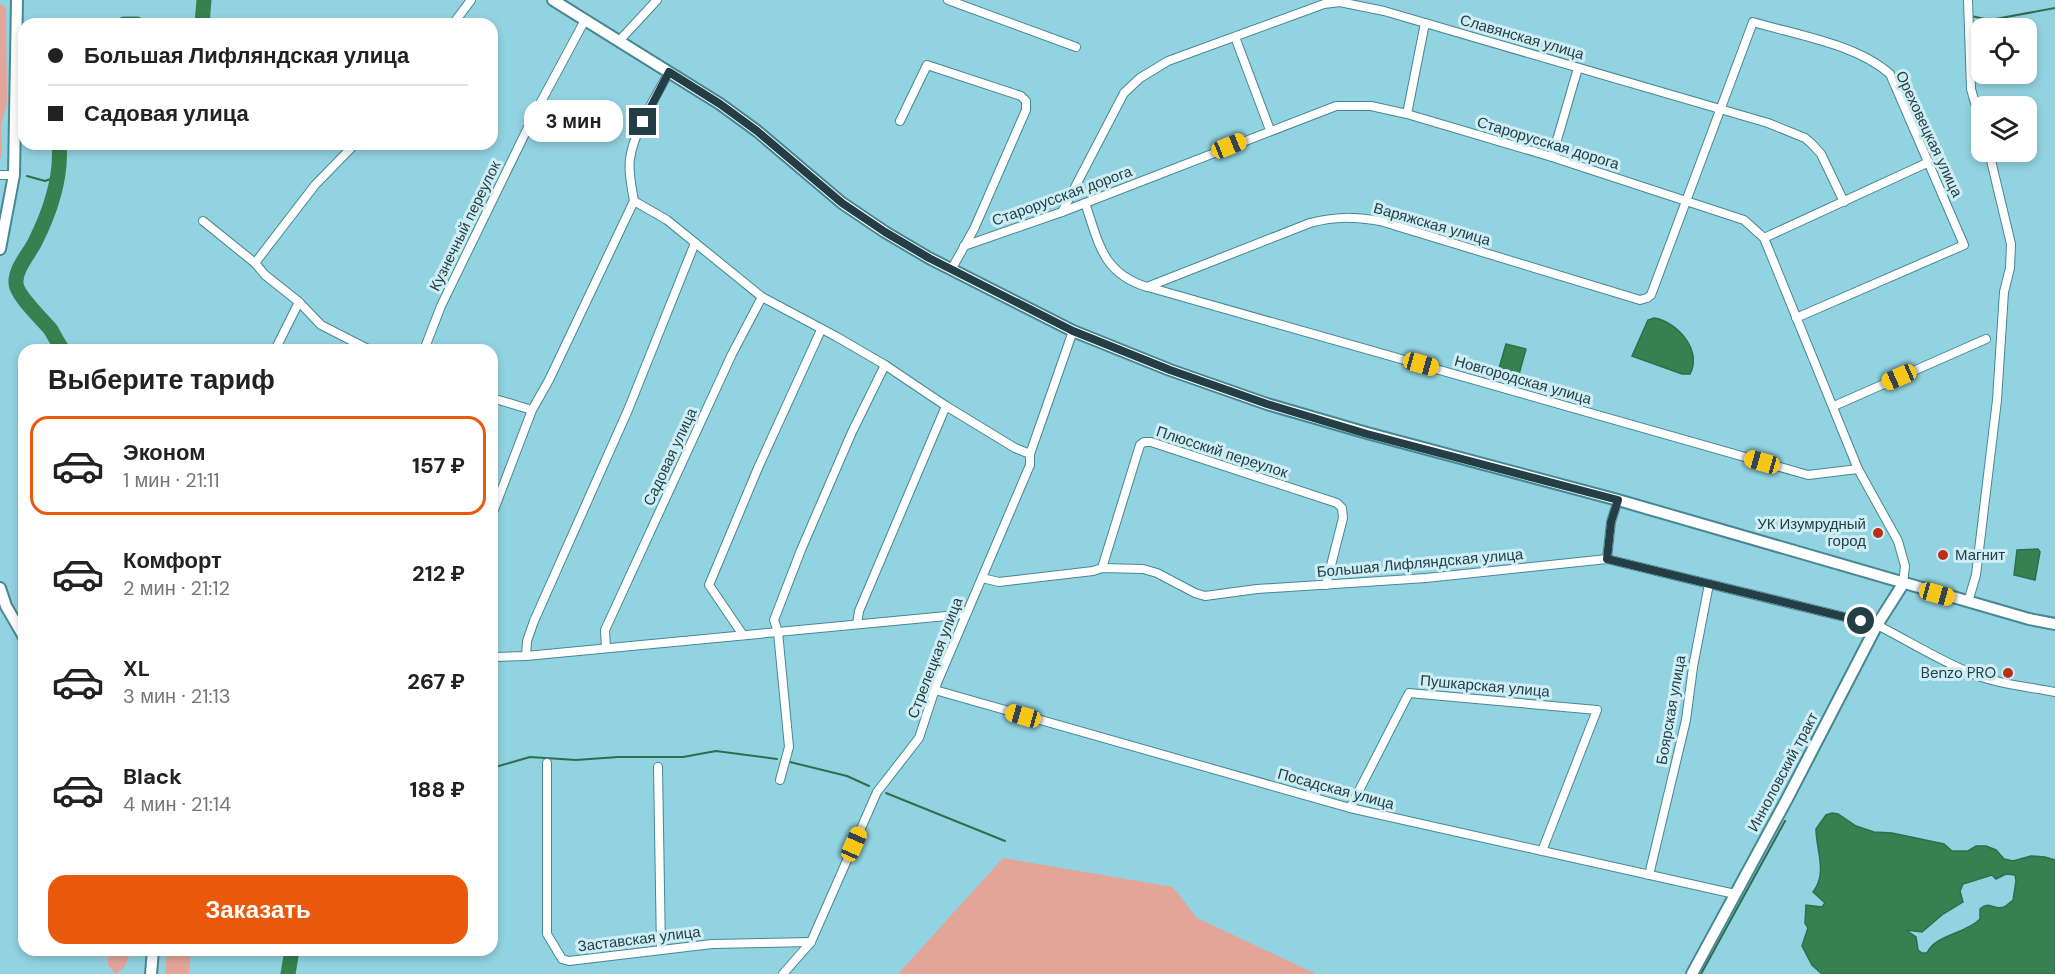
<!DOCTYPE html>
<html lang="ru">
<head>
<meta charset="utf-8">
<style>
	body { margin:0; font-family:"DM Sans",sans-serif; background:#f2f2f2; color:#222; height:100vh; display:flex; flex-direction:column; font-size:22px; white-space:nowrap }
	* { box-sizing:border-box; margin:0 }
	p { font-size:20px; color:#767676 }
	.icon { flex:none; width:33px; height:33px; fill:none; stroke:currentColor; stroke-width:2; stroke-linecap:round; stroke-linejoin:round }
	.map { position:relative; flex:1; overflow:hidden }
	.details { position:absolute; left:18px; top:344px; width:480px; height:612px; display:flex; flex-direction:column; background:#fff; border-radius:18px; box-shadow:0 3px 9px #0003 }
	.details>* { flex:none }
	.banner { position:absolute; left:18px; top:18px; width:480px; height:132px; border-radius:18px; box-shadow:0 3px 9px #0003; display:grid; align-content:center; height:132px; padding:0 30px; background:#fff }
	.buttons { position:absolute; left:1971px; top:18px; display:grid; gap:12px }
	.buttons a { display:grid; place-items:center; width:66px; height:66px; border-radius:12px; background:#fff; box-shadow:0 3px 9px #0003; font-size:30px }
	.end { position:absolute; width:27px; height:27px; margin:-14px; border:8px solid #233e44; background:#fff; box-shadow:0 0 0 3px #fff }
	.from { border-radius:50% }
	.bubble { position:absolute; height:42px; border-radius:18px; background:#fff; box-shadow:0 3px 9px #0003; font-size:20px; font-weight:700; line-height:42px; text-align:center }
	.car { position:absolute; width:18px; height:36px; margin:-18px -9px; border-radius:8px; box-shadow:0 0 4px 2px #0007; background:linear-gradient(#f5c518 24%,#345 0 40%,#f5c518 0 76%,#345 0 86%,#f5c518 0) }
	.banner b { display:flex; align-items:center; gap:21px; height:57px; font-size:22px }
	.banner b+b { border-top:2px solid #e0e0e0 }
	.banner i { width:15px; height:15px; background:#222 }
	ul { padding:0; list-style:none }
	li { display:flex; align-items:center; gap:18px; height:99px; margin:0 12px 9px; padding:0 18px; border:3px solid transparent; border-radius:18px }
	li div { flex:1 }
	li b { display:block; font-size:22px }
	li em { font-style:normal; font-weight:700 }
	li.selected { border-color:#ea580c }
	li>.icon { width:54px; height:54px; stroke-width:1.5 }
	h2 { padding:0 30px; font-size:27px; line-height:72px }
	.button { display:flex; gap:12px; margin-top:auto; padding:12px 30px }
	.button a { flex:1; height:69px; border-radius:18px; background:#ea580c; color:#fff; font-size:24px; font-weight:700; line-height:69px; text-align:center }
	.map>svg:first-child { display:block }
	.green { fill:#e3a598 }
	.water { fill:#368150; stroke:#306d4c; stroke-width:1.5; fill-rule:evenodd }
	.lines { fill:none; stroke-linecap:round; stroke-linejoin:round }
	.stream { stroke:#306d4c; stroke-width:2 }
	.river { stroke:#368150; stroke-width:15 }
	.street-casing { stroke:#478794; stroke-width:10 }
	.secondary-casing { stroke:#478794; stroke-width:14 }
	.street { stroke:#fff; stroke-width:8 }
	.secondary { stroke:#fff; stroke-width:10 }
	.route { stroke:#233e44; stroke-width:8 }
	.poi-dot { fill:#bb2f14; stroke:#ceedf5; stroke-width:2 }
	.labels { text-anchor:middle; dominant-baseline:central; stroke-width:6; stroke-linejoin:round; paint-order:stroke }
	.street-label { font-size:15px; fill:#233e44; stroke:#ceedf5 }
	.poi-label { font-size:15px; fill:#233e44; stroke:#ceedf5; text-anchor:end }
</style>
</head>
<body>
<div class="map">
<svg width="2055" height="974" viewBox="0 0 2055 974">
	<rect width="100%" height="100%" fill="#92d3e1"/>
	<!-- green -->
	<g class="green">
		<path d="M0 4 6 8 7 103 1 125 2 157 0 158Z"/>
		<path d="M1003 858 1173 887 1197 918 1316 974H898Z"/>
		<path d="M108 950H132L124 968 115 974 108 965Z"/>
		<path d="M167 950H191L189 974H165Z"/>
	</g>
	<!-- water -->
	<g class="water">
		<path d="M1654 318C1676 321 1703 350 1690 374H1682L1632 356 1648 320Z"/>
		<path d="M1506 344 1526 349 1516 385 1496 379Z"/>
		<path d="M2038 549 2040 552 2035 580 2014 575 2017 550Z"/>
		<path d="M1832 813 1838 814 1856 826 1874 832 1892 833 1944 844 1952 851H1968L1976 846H1986L1996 850 2004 859 2013 861 2031 856 2045 857 2055 860V974H1822L1812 965 1802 946 1808 928 1805 923 1806 905 1822 907 1825 903 1813 892C1828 873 1816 850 1816 829L1826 815ZM2006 874 2015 875 2016 881 2013 900C2010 902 2008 905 2004 907 1994 911 1989 900 1980 909V919C1966 934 1936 934 1927 953H1922L1918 950 1916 937 1906 930 1922 932 1943 914 1963 902 1960 891 1963 884 1992 875 1996 879Z"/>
	</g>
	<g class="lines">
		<!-- stream -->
		<g class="stream">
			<path d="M1971 16 1990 20 2055 8"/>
			<path d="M27 176 45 181 59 176"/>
			<path d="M790 762 847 776 869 786"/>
			<path d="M492 768 530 757 576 760 618 757H683L716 751 777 759"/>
			<path d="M886 793 1005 841"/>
			<path d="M1701 974 1785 821"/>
		</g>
		<!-- river -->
		<g class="river">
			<path d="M124 24H137"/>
			<path d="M202 24 204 0"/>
			<path d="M59 144C62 177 50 212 35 242 29 254 15 269 16 283 16 295 43 320 51 330 55 337 58 343 63 350"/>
			<path d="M288 974 292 950"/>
		</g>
		<!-- street casing -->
		<g class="street-casing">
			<g id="street">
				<path d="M948 0 1076 47"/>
				<path d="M1968 0 1971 89 1982 127"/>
				<path d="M453 24 471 0"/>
				<path d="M1235 37 1270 130"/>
				<path d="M619 41 657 0"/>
				<path d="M669 72C656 97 634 130 630 159 628 173 632 188 634 201L667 220 762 297 837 337 885 365 946 406 1015 448 1030 454"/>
				<path d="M1407 114 1425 23"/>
				<path d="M900 121 927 65 1021 96 1026 101V110L974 229 951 270"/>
				<path d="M1552 157 1578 68"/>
				<path d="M0 175H14"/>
				<path d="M1085 203C1099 243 1102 273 1147 287L1310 223C1337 216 1354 217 1380 221L1640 300 1647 298 1651 295 1753 22C1797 35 1856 44 1890 74L1964 245 1796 318"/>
				<path d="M1062 212 1124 93 1140 78 1168 61 1324 4 1340 2 1384 11 1768 123 1805 138 1812 144 1821 154 1844 202"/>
				<path d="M203 221 255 263 265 275 299 302 321 325 370 350"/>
				<path d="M1764 238 1929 162"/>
				<path d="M964 246 1062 212 1336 106H1371L1407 114 1552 157 1744 220 1764 238 1858 469 1898 541 1905 566 1903 584"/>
				<path d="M255 263 315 185 355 144"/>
				<path d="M1148 287 1808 475 1858 469"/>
				<path d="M275 350 299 302"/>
				<path d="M424 350 441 306 536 111 585 20"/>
				<path d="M492 398 532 410"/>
				<path d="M1834 406 1986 339"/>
				<path d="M492 515 532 410 549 380 634 201"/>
				<path d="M1607 559 1611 522 1618 500"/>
				<path d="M1102 568 1140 445 1144 442H1151L1337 503 1342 508 1343 518 1326 585"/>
				<path d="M982 578 999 582 1093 571 1102 568 1143 569 1157 573 1195 593 1205 596 1257 589 1426 578 1607 559 1861 621"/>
				<path d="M1968 602 1976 575 1997 400 2004 292 2010 268 2011 244 1989 152"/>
				<path d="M857 624 859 611 946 406"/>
				<path d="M1877 625C1909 641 1940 661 1973 674 1999 684 2028 687 2055 692"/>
				<path d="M743 635 709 585 758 468 821 330"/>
				<path d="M606 648 605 630 732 354 762 297"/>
				<path d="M492 654 496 657 526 656 957 615 967 612"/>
				<path d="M526 656 527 641 534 621 628 410 695 243"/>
				<path d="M935 690 1350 808 1735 894"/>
				<path d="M547 763V934L562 959 569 961 712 944 811 942"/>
				<path d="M658 767 661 950"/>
				<path d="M780 780 789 747 778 632 774 620 801 550 852 432 885 365"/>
				<path d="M1350 808 1409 693 1597 710 1542 851"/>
				<path d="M1649 875 1686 720 1693 667 1709 584"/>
				<path d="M783 974 811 942 877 792 919 738 937 683 1030 465V454L1073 331"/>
			</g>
		</g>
		<!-- secondary casing -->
		<g class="secondary-casing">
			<g id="secondary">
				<path d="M553 0 720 104 757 131 842 203 885 232 929 258 1073 331 1170 370 1267 404 1367 433 1618 500 2029 619 2055 624"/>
				<path d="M0 249 14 175 17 0"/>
				<path d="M0 588 6 606 24 637"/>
				<path d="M151 974 153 950"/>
				<path d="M1692 974 1787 799 1877 625 1903 584"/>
			</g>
		</g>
		<!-- street -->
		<use href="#street" class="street"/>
		<!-- secondary -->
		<use href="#secondary" class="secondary"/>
	</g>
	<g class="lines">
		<!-- route -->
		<path class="route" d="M643 122 669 72 720 104 757 131 842 203 885 232 929 258 1073 331 1170 370 1267 404 1367 434 1618 500 1611 522 1607 559 1861 621"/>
	</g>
	<!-- markers -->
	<g class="poi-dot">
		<circle cx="1878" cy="533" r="6"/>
		<circle cx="1943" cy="555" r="6"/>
		<circle cx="2008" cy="673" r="6"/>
	</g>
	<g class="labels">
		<!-- street labels -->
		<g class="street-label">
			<text transform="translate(1522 37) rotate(16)">Славянская улица</text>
			<text transform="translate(1929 134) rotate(65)">Ореховецкая улица</text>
			<text transform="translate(1548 143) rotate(17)">Старорусская дорога</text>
			<text transform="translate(1062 196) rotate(-20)">Старорусская дорога</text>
			<text transform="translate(1432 224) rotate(16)">Варяжская улица</text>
			<text transform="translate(465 226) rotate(-64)">Кузнечный переулок</text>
			<text transform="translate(1523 380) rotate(16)">Новгородская улица</text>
			<text transform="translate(1222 452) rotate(18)">Плюсский переулок</text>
			<text transform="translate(670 457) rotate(-65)">Садовая улица</text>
			<text transform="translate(1420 563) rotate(-5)">Большая Лифляндская улица</text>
			<text transform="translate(935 658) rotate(-69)">Стрелецкая улица</text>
			<text transform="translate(1485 686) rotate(5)">Пушкарская улица</text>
			<text transform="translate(1671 710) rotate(-80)">Боярская улица</text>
			<text transform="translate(1783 772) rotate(-62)">Инноловский тракт</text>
			<text transform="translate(1336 789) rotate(15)">Посадская улица</text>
			<text transform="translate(639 939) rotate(-7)">Заставская улица</text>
		</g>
		<!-- poi labels -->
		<g class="poi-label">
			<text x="1866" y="524">УК Изумрудный<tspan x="1866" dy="17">город</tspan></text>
			<text x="1955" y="555" text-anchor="start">Магнит</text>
			<text x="1996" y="673">Benzo PRO</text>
		</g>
	</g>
</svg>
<div class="buttons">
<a><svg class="icon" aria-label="locate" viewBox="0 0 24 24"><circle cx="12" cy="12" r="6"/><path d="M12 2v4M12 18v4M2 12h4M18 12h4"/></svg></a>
<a><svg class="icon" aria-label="layers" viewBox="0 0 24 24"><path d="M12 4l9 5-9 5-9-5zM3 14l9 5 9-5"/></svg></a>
</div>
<i class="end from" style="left:1861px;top:621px"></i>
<i class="end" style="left:643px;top:122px"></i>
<div class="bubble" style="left:524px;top:100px;width:99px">3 мин</div>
<i class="car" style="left:1229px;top:146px;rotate:68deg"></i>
<i class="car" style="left:1421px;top:364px;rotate:106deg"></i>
<i class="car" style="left:1899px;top:377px;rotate:246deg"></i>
<i class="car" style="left:1762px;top:462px;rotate:286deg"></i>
<i class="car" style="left:1937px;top:594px;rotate:106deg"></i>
<i class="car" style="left:1023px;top:716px;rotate:286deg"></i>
<i class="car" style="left:854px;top:844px;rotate:24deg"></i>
<div class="banner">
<b><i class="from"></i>Большая Лифляндская улица</b>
<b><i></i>Садовая улица</b>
</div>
<section class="details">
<h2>Выберите тариф</h2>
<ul>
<li class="selected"><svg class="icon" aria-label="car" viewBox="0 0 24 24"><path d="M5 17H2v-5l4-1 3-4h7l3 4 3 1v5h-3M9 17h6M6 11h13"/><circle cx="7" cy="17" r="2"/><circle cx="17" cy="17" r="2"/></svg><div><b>Эконом</b><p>1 мин · 21:11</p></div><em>157 ₽</em></li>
<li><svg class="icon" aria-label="car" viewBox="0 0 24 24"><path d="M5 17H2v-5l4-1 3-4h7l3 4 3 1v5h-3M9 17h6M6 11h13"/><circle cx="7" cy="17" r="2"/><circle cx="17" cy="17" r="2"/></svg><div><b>Комфорт</b><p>2 мин · 21:12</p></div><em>212 ₽</em></li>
<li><svg class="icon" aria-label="car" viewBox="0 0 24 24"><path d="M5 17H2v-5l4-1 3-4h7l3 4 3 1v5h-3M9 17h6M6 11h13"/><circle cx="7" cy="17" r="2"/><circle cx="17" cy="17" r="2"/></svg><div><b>XL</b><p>3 мин · 21:13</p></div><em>267 ₽</em></li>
<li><svg class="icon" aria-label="car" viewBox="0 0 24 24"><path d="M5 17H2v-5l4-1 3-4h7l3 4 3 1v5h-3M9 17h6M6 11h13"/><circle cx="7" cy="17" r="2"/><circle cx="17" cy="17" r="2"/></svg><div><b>Black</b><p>4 мин · 21:14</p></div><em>188 ₽</em></li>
</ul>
<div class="button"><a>Заказать</a></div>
</section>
</div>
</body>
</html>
